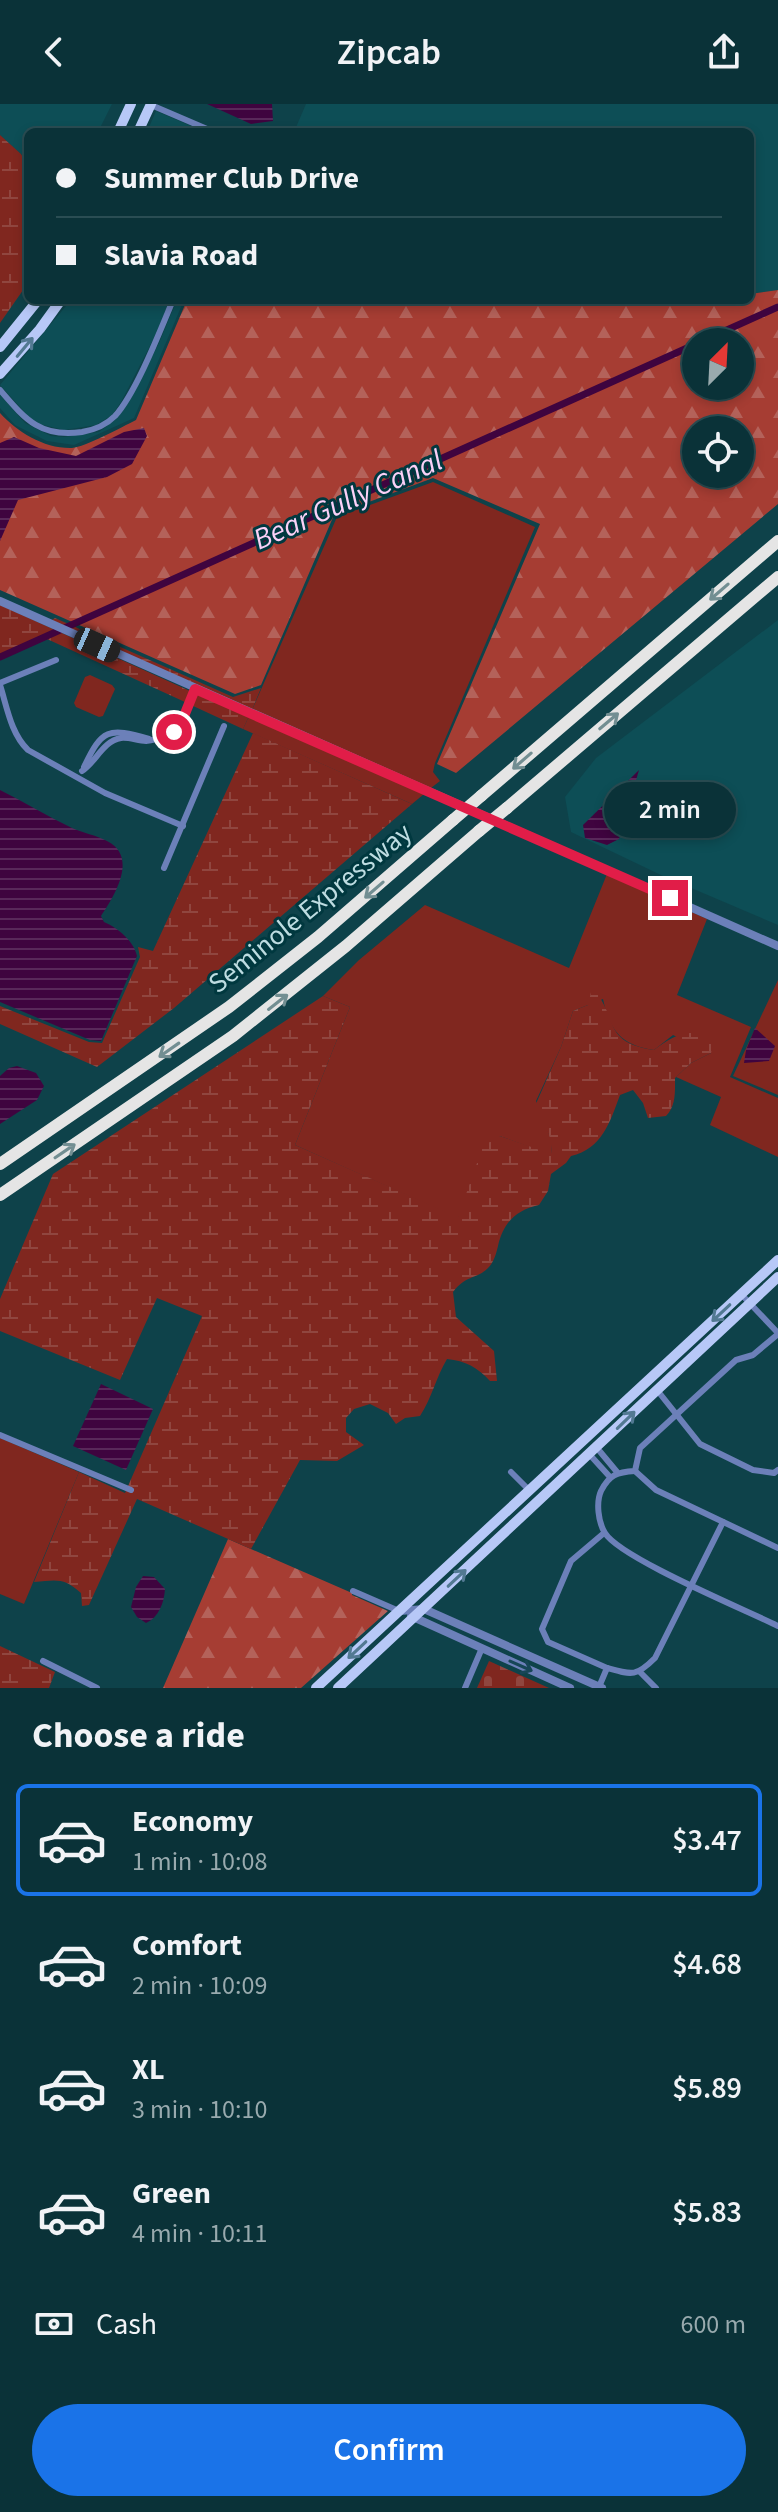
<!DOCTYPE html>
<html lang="en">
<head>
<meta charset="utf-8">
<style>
	body { margin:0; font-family:"Source Sans 3",sans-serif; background:#133a40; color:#f1f3f6; height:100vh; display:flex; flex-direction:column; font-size:30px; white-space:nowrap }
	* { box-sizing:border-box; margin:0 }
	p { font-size:26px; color:#99aaae }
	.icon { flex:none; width:44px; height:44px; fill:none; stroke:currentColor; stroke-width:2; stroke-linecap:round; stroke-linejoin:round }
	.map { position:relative; height:1584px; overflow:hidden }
	.sheet { display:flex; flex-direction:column; background:#0a3238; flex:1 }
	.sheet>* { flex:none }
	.hud { position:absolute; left:24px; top:24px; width:730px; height:176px; border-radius:12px; box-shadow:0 4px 12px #0003,0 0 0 2px #2a4d53; display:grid; align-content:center; height:176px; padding:0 32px; background:#0a3238 }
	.needle { width:52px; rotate:24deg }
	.fabs { position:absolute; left:682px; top:224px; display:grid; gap:16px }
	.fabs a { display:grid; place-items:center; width:72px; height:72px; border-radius:50%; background:#0a3238; box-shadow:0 4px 12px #0003,0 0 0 2px #2a4d53; font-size:40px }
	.end { position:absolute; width:36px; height:36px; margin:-18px; border:10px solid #e11d48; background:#fff; box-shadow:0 0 0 4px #fff }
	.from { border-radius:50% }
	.bubble { position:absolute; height:56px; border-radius:28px; background:#0a3238; box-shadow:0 4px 12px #0003,0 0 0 2px #2a4d53; font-size:26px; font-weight:600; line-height:56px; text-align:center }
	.car { position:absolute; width:24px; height:48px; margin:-24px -12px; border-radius:10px; box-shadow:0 0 6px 2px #0007; background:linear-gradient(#222 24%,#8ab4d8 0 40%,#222 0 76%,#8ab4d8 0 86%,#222 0) }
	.hud b { display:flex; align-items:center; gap:28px; height:76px; font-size:30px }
	.hud b+b { border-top:2px solid #2a4d53 }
	.hud i { width:20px; height:20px; background:#f1f3f6 }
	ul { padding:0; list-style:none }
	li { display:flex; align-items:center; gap:24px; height:112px; margin:0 16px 12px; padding:0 16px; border:4px solid transparent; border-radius:12px }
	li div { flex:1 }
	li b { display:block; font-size:30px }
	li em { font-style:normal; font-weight:600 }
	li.selected { border-color:#1a73e8 }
	li>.icon { width:72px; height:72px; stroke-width:1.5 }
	h2 { padding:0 32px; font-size:36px; line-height:96px }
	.pay { display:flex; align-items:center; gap:20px; height:88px; padding:0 32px; font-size:30px }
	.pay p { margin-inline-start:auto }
	.primary-button { display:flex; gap:16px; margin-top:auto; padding:16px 32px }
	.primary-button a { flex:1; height:92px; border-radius:48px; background:#1a73e8; color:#fff; font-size:32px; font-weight:600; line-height:92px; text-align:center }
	header { display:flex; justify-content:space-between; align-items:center; height:104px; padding:0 32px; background:#0a3238; font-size:36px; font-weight:600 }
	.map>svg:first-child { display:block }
	.built { fill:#0d4e56 }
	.green { fill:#80271f }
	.forest { fill:url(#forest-firs); fill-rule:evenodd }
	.wetland { fill:url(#wetland-marsh) }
	.cemetery { fill:url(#cemetery-stones) }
	.water { fill:url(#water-rules) }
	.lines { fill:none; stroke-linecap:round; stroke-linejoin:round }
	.canal { stroke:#3f043f; stroke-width:7 }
	.minor { stroke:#6c80b9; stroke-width:6 }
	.tertiary { stroke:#6c80b9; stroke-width:8 }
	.primary { stroke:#b7c8f7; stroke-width:10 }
	.motorway { stroke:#e5e5e5; stroke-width:12 }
	.motorway-bridge { stroke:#e5e5e5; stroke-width:12 }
	.oneway { stroke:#527992 }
	.oneway2 { stroke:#728e92 }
	.oneway3 { stroke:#164657 }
	.route { stroke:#e11d48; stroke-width:10 }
	.labels { text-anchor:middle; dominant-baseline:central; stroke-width:6; stroke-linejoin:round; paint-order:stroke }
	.street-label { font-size:28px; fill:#bddce1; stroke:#00383f }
	.water-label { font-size:30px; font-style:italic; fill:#fbd1f8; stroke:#00383f }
</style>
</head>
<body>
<header><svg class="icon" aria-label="back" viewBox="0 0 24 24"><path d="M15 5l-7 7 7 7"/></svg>Zipcab<svg class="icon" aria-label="share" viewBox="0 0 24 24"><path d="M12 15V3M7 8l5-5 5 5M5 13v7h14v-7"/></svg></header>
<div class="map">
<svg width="778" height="1584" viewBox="0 0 778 1584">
	<defs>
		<pattern id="forest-firs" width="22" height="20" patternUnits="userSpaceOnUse" patternTransform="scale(2)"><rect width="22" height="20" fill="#a63d33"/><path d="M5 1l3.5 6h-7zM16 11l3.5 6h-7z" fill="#b4625a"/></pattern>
		<pattern id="wetland-marsh" width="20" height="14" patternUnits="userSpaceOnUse" patternTransform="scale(2)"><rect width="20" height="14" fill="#80271f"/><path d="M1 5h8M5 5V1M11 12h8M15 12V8" fill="none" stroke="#90463f"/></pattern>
		<pattern id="cemetery-stones" width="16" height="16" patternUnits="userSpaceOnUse" patternTransform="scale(2)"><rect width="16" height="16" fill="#80271f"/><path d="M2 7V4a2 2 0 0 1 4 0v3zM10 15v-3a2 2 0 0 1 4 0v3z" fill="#90463f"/></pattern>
		<pattern id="water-rules" width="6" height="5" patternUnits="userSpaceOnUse" patternTransform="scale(2)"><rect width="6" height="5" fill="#3f043f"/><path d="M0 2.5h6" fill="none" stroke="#59285a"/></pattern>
	</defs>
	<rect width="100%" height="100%" fill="#0e424a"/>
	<!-- built -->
	<g class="built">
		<path d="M0 0H112L98 28H28V62L21 50 0 31Z"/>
		<path d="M306 0H778V186L750 190V28H294Z"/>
		<path d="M156 7 205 28H147Z"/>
		<path d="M71 196H170L153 236 121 298 112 311 96 321 64 326 39 320 29 313 0 281Z"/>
		<path d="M177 196H184L134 314 74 341 47 337 15 321 0 304V291L25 319 51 332 64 333 99 328 115 316 127 301 159 239Z"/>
		<path d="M778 516V821L663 772 571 728 565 693 596 654Z"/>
	</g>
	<!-- green -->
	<g class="green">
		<path d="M433 378 535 423 435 659 433 668 440 677 431 684 252 606 337 413Z"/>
		<path d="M90 571 112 581 115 585 103 612 99 613 76 603 74 599 85 573Z"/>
		<path d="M249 612 424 690 412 700 243 625Z"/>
		<path d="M607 770 707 815 677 891 751 923 730 973 778 994V1053L710 1021 721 993 676 973 691 959 711 949 673 931 654 946C622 941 610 928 603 895L573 907 561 943 536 997 552 1038 551 1051 500 1032 458 1114 295 1041 350 903 323 892 359 856 425 801 569 864Z"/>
		<path d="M778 876V991L733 972Z"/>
		<path d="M0 1334 79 1368 24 1500 0 1490Z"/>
	</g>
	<!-- forest -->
	<g class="forest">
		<path d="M778 186V400L456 669 437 660 540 420 433 374 334 411 261 581 235 590 0 486V309C17 328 45 345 72 344 85 343 122 323 136 316L187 196H750V190ZM696 238H740V282H696ZM696 326H740V370H696Z"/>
		<path d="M228 1435 352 1489V1491L388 1507 301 1584H163Z"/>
	</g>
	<!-- wetland -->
	<g class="wetland">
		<path d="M0 31 21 50 28 62V179L0 219Z"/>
		<path d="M0 501 190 587 185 598 47 535 0 553Z"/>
		<path d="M55 514 233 593 261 584 252 606 52 516Z"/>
		<path d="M196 589 249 612 243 625 191 601Z"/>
		<path d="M253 629 412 700 174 904 97 963 0 920V902L89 938 102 939 140 853 138 843 153 847Z"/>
		<path d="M592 884C620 913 600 938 654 946 672 932 695 919 713 940L711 949 691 959 675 974C675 988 676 1002 666 1012L648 1014 643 999 633 986 620 991C610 1018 602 1045 571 1052L566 1059 551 1070 548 1087 539 1101C516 1106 503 1119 498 1142 496 1150 494 1158 488 1164 476 1176 467 1170 453 1188L456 1213 494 1247 497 1277H490C477 1263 466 1257 447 1255 436 1273 432 1294 420 1312L405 1314 396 1320 388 1309 370 1300 354 1305 346 1314V1328L364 1341 337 1357 300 1356 251 1445 137 1395 89 1501 82 1502 81 1489C64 1473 56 1476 34 1478L79 1368 125 1389 202 1212 157 1194 120 1276 0 1227V1195L53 1070 323 892 350 903 295 1041 458 1113 483 1042 500 1032 551 1050C553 1032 546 1021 531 1011L561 943 573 907 588 901Z"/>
		<path d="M0 1542 55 1568 49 1584H0Z"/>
	</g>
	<!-- cemetery -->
	<path class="cemetery" d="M489 1557 549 1584H477Z"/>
	<!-- water -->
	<g class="water">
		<path d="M207 0H272L273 17 251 20Z"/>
		<path d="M144 324 147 332 132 360 107 373 18 396 0 437V339L14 333 39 344 76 352 124 328Z"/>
		<path d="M639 666 619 735 607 741 585 734 583 721Z"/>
		<path d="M0 686C24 698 47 712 72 724 83 729 96 731 107 737 139 753 114 792 101 812L104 818C118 824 134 837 137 852L101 937 90 936 0 898Z"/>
		<path d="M755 924 775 942 769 957 744 959 746 946Z"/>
		<path d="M17 962 36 969 44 982 37 996 0 1020V972L9 964Z"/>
		<path d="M101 1280 153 1305 126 1366 73 1342Z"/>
		<path d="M143 1472 154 1473 165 1485C164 1499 159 1513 146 1519L137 1513 131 1503 136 1483Z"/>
	</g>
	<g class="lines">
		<!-- canal -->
		<g class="canal">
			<path d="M700 238 778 203"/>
			<path d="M0 553 696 240"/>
		</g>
		<!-- minor -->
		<g class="minor">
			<path d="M151 1 214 28"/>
			<path d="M0 286C25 315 40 334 82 328 94 326 106 321 115 312 136 289 160 227 173 196"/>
			<path d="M0 579 56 556"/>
			<path d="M0 581C7 603 11 630 28 646L105 689 183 722"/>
			<path d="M84 663C102 625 108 623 149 635"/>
			<path d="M82 667C96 658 103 637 121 634 129 633 138 637 146 637 179 634 184 610 195 585"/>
			<path d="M164 764 224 622"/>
			<path d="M741 1190 778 1229"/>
			<path d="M778 1230 753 1251 736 1256 640 1344 635 1367C617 1368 609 1371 601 1387 596 1398 598 1418 605 1429 620 1454 746 1506 778 1522"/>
			<path d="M657 1286 700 1340 753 1366 774 1369 778 1366"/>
			<path d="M0 1331 131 1386"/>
			<path d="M597 1344 617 1368"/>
			<path d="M590 1351 610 1373"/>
			<path d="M635 1367 656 1386 778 1444"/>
			<path d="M511 1368 529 1386"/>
			<path d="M353 1487 399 1507"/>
			<path d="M43 1557 97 1584"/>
			<path d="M607 1564C632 1571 636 1573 655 1554L723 1418"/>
			<path d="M640 1568 656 1584"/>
			<path d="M599 1583 607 1564 548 1538 542 1525 571 1457 604 1429"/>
			<path d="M465 1584 482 1544"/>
		</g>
		<!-- tertiary -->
		<g class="tertiary">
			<path d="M0 497 778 842"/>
			<path d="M400 1507 424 1505 602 1584"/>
			<path d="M411 1512 570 1584"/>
		</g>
		<!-- primary -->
		<g class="primary">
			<path d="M118 28 131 0"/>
			<path d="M138 28 151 0"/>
			<path d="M0 243 38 196"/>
			<path d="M0 270 40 225 61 196"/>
			<path d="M316 1584 778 1156"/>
			<path d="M338 1584 778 1173"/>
		</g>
		<!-- motorway -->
		<g class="motorway">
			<path d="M481 692 778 437"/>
			<path d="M507 704 778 473"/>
			<path d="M0 1060 229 903 318 833 453 716"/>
			<path d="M0 1091 233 932 346 842 479 727"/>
		</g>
		<!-- motorway-bridge -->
		<g class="motorway-bridge">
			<path d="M453 716 481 692"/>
			<path d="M479 727 507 704"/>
		</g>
	</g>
	<!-- one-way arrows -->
	<defs><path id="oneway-shaft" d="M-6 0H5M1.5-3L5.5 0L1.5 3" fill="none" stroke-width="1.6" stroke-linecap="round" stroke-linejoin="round" transform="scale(2)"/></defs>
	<g class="oneway">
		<use href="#oneway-shaft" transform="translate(25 243) rotate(-50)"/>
		<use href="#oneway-shaft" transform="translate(721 1209) rotate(137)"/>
		<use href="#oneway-shaft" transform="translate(626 1316) rotate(-44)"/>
		<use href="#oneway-shaft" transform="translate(457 1474) rotate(-43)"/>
		<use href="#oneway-shaft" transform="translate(357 1546) rotate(137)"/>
	</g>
	<g class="oneway2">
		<use href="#oneway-shaft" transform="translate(719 488) rotate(139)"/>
		<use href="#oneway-shaft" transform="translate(609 617) rotate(-40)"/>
		<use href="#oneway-shaft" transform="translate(522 657) rotate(139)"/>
		<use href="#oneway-shaft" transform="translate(374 786) rotate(139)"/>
		<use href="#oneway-shaft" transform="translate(278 898) rotate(-38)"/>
		<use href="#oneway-shaft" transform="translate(169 946) rotate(145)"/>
		<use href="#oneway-shaft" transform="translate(65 1047) rotate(-34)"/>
	</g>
	<use class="oneway3" href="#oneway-shaft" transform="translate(521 1562) rotate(24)"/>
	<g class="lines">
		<!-- route -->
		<path class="route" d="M174 628 182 617 195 585 670 794"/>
	</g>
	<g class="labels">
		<!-- street labels -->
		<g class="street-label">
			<text transform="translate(310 804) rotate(-39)">Seminole Expressway</text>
		</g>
		<!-- water labels -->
		<g class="water-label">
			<text transform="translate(348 396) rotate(-24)">Bear Gully Canal</text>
		</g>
	</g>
</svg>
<div class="fabs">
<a><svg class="needle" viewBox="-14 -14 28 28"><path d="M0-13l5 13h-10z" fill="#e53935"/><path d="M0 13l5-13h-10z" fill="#99aaae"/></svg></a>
<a><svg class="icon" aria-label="locate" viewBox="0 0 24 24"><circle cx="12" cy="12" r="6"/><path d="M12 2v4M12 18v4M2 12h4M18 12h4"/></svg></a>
</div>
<i class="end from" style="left:174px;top:628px"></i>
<i class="end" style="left:670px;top:794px"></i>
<div class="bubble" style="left:604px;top:678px;width:132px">2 min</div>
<i class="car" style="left:97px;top:541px;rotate:114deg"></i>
<div class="hud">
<b><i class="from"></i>Summer Club Drive</b>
<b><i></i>Slavia Road</b>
</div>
</div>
<section class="sheet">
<h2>Choose a ride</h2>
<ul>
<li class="selected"><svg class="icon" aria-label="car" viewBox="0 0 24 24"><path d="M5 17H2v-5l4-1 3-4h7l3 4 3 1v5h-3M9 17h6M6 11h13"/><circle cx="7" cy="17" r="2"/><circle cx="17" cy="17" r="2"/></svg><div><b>Economy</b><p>1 min · 10:08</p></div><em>$3.47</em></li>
<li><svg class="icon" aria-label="car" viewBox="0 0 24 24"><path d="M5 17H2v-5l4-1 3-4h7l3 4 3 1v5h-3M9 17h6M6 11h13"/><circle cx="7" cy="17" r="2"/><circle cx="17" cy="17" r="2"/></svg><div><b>Comfort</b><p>2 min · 10:09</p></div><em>$4.68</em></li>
<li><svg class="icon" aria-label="car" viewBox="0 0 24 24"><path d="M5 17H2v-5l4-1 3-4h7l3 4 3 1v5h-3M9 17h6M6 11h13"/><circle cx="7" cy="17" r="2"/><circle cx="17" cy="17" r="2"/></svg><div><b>XL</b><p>3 min · 10:10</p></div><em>$5.89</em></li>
<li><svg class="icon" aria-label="car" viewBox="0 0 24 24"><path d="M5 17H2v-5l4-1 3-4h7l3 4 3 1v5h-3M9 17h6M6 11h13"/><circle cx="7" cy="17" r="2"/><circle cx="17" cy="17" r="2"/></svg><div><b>Green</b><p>4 min · 10:11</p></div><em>$5.83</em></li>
</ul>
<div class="pay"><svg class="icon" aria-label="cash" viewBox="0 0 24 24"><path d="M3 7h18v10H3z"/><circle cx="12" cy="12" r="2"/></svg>Cash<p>600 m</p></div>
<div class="primary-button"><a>Confirm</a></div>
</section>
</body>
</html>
